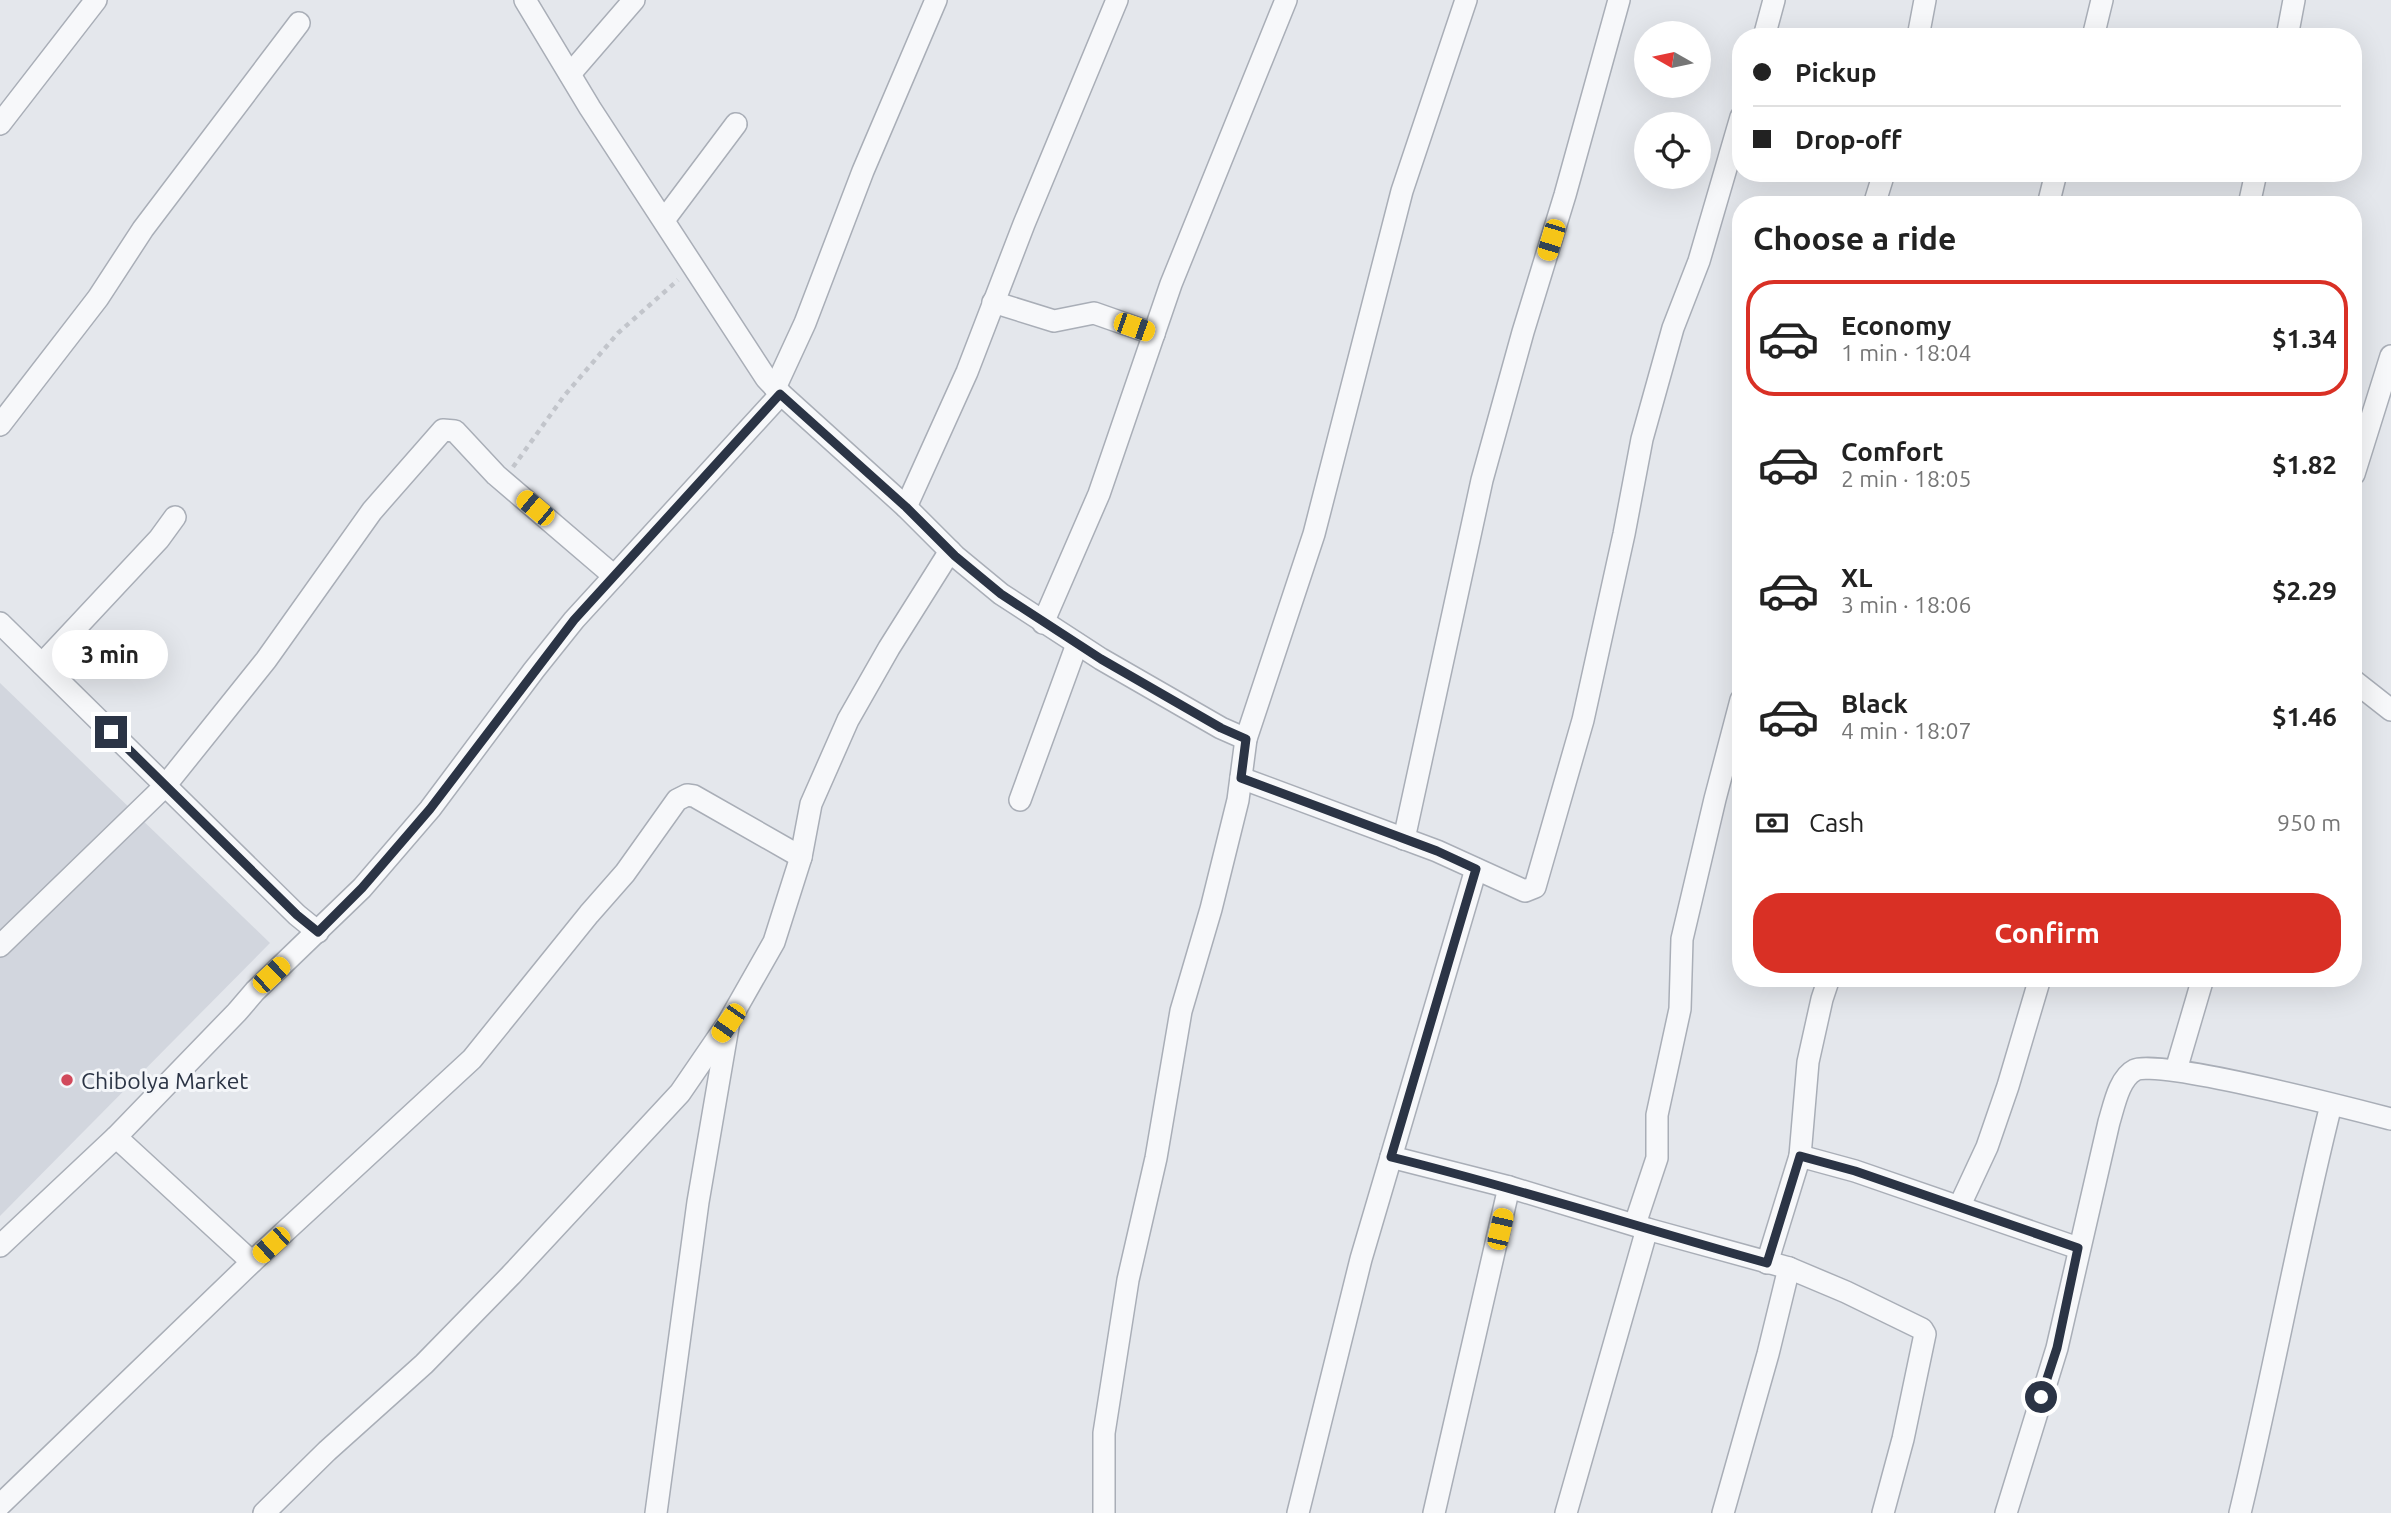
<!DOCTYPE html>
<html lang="en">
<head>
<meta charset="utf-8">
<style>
	body { margin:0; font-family:Ubuntu,sans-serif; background:#f2f2f2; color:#222; height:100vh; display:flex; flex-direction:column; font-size:26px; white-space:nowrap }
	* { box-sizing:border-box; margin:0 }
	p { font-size:23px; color:#767676 }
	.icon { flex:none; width:38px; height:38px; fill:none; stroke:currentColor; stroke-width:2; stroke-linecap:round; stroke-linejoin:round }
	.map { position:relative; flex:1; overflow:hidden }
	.side { position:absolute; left:1732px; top:196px; width:630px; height:791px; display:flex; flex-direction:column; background:#fff; border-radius:28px; box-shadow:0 7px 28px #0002 }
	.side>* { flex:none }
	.guide { position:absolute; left:1732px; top:28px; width:630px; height:154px; border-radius:28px; box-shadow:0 7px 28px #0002; display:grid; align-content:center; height:154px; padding:0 21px; background:#fff }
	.needle { width:46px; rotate:279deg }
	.controls { position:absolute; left:1634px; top:21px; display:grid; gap:14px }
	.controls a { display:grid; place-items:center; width:77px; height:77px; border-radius:50%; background:#fff; box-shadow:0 7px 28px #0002; font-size:35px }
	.end { position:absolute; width:32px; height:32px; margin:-16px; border:9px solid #2b3445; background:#fff; box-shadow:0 0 0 4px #fff }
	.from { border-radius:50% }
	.bubble { position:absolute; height:49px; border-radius:24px; background:#fff; box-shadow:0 7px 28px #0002; font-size:23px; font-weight:600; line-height:49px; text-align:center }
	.car { position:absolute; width:21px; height:42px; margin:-21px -10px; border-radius:9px; box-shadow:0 0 5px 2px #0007; background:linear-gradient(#f5c518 24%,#345 0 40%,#f5c518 0 76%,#345 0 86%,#f5c518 0) }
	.guide b { display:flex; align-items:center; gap:24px; height:66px; font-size:26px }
	.guide b+b { border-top:2px solid #e0e0e0 }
	.guide i { width:18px; height:18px; background:#222 }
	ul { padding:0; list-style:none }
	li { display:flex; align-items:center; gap:21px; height:116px; margin:0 14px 10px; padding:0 7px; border:4px solid transparent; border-radius:28px }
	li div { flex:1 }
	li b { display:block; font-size:26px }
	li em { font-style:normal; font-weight:600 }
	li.active { border-color:#d93025 }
	li>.icon { width:63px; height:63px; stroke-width:1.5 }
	h2 { padding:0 21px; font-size:32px; line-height:84px }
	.pay { display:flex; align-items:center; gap:18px; height:77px; padding:0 21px; font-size:26px }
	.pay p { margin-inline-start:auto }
	.action { display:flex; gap:14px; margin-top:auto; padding:14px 21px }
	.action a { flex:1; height:80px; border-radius:28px; background:#d93025; color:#fff; font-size:28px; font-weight:600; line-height:80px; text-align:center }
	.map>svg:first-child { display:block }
	.built { fill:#d2d6de }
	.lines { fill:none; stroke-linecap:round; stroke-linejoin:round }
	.minor-casing { stroke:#a9aeb7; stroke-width:24 }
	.path { stroke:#c2c5cb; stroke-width:4.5; stroke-dasharray:5 5; stroke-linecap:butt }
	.minor { stroke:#f7f8fa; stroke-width:21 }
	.route { stroke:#2b3445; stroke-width:9 }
	.poi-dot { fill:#d1495b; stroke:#f4f6f9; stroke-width:2.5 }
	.labels { text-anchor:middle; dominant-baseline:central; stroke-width:6; stroke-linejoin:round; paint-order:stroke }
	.poi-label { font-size:23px; fill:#2b3445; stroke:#f4f6f9; text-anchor:start }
</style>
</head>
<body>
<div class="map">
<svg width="2391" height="1513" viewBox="0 0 2391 1513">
	<rect width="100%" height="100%" fill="#e4e7ec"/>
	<!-- built -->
	<path class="built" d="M0 683 270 943 0 1216Z"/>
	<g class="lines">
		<!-- minor casing -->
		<g class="minor-casing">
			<g id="minor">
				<path d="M525 0 590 108 766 378 781 394 906 507 955 556 1001 594 1101 659 1221 728 1246 739"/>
				<path d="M1764 37 1774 0"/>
				<path d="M1918 37 1925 0"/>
				<path d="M2093 37 2102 0"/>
				<path d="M2287 37 2294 0"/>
				<path d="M570 74 634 0"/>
				<path d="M0 124 96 0"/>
				<path d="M1874 205 1884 173"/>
				<path d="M2048 205 2056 173"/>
				<path d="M2249 205 2256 173"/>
				<path d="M664 220 736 124"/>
				<path d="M993 302 1054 321 1094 313 1154 334"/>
				<path d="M775 388 805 323 863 171 936 0"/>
				<path d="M0 425 98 298 143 229 299 23"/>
				<path d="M2354 474 2391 356"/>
				<path d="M906 507 967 372 1024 224 1117 0"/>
				<path d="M0 623 297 915 318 932"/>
				<path d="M1043 623 1099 494 1171 284 1286 0"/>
				<path d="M42 664 159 539 175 517"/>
				<path d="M2354 681 2391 710"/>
				<path d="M1241 778 1437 851 1525 891 1535 887 1583 720 1624 534 1642 439 1673 328 1699 261 1741 117"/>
				<path d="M1020 800 1077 644"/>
				<path d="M1404 839 1482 480 1523 332 1565 195 1619 0"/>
				<path d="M0 946 165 786 266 660 372 511 443 430 455 431 496 475 614 576"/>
				<path d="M2176 1070 2203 978"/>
				<path d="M1800 1156 1855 1171 2078 1248"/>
				<path d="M1391 1157 1509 1187 1647 1229 1789 1268 1846 1292 1922 1329 1925 1334 1903 1439 1883 1513"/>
				<path d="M1960 1205 1987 1147 2008 1086 2040 978"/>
				<path d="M1635 1224 1657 1158V1115L1680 1009 1682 939 1715 799 1741 700"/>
				<path d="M0 1246 116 1137 237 1012 255 991 362 888 430 809 534 670 574 620 781 394"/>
				<path d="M252 1262 472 1059 589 914 625 873 677 800 687 795 694 796 801 857"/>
				<path d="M1767 1263 1800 1156 1808 1062 1822 999 1829 978"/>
				<path d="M0 1505 252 1262 116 1137"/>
				<path d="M264 1513 327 1451 424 1364 511 1275 680 1093 728 1023 774 942 801 857 811 804 848 720 889 648 950 551"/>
				<path d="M656 1513 698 1202 728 1027"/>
				<path d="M1104 1513V1433L1128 1280 1156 1158 1181 1011 1211 909 1238 800 1246 739 1314 534 1402 191 1466 0"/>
				<path d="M1298 1513 1361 1259 1476 869"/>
				<path d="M1434 1513 1509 1187"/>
				<path d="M1566 1513 1647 1229"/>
				<path d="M1723 1513 1768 1354 1789 1268"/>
				<path d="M2006 1513 2057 1348 2109 1122C2114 1106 2119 1078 2135 1070 2157 1058 2356 1110 2391 1119"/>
				<path d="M2240 1513C2273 1377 2297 1240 2331 1105"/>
			</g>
		</g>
		<!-- path -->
		<path class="path" d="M513 467 564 396 618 333 678 280"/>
		<!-- minor -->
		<use href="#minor" class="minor"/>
	</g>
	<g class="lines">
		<!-- route -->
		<path class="route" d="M111 732 297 915 318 932 362 888 430 809 574 620 780 394 906 507 955 556 1001 594 1101 659 1221 728 1246 739 1241 778 1437 851 1476 869 1391 1157C1517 1188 1641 1228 1767 1263L1800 1156 1855 1171 2078 1248 2057 1348 2041 1397"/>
	</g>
	<!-- markers -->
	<circle class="poi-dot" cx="67" cy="1080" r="7"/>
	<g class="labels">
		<!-- poi labels -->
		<g class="poi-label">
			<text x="81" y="1080">Chibolya Market</text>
		</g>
	</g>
</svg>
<div class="controls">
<a><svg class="needle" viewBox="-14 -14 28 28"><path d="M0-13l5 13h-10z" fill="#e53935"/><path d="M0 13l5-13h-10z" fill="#767676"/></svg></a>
<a><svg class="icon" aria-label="locate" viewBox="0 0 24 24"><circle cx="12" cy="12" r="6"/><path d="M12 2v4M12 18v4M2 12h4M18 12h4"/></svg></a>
</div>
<i class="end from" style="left:2041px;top:1397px"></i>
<i class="end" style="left:111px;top:732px"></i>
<div class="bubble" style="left:52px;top:630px;width:116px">3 min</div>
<i class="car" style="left:1551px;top:240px;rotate:197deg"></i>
<i class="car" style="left:1134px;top:327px;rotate:109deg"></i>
<i class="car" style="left:535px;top:508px;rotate:310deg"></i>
<i class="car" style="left:271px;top:975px;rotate:47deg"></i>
<i class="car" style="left:728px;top:1023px;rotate:215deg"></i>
<i class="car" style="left:1500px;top:1229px;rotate:13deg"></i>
<i class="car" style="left:271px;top:1245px;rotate:228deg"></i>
<div class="guide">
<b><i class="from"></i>Pickup</b>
<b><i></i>Drop-off</b>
</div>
<section class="side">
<h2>Choose a ride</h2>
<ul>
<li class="active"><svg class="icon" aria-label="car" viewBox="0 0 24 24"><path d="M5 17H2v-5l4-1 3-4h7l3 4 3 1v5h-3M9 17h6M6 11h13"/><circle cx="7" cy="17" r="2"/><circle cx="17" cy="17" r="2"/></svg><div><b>Economy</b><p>1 min · 18:04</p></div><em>$1.34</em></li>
<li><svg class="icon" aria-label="car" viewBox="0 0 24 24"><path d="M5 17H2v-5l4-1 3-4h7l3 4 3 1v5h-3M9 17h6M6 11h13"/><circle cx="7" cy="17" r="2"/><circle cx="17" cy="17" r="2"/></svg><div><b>Comfort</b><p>2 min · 18:05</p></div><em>$1.82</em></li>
<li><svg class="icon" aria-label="car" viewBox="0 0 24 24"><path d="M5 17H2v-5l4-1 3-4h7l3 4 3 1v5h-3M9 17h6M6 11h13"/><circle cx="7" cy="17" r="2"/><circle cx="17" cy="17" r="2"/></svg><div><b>XL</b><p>3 min · 18:06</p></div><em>$2.29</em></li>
<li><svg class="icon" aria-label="car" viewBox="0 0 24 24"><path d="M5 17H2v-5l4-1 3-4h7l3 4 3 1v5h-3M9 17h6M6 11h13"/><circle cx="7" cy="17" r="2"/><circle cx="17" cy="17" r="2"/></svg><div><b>Black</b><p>4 min · 18:07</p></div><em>$1.46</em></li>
</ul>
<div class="pay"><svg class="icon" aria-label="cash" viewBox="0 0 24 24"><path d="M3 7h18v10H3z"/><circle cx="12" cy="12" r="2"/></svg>Cash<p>950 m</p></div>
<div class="action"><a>Confirm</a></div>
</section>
</div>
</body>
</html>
